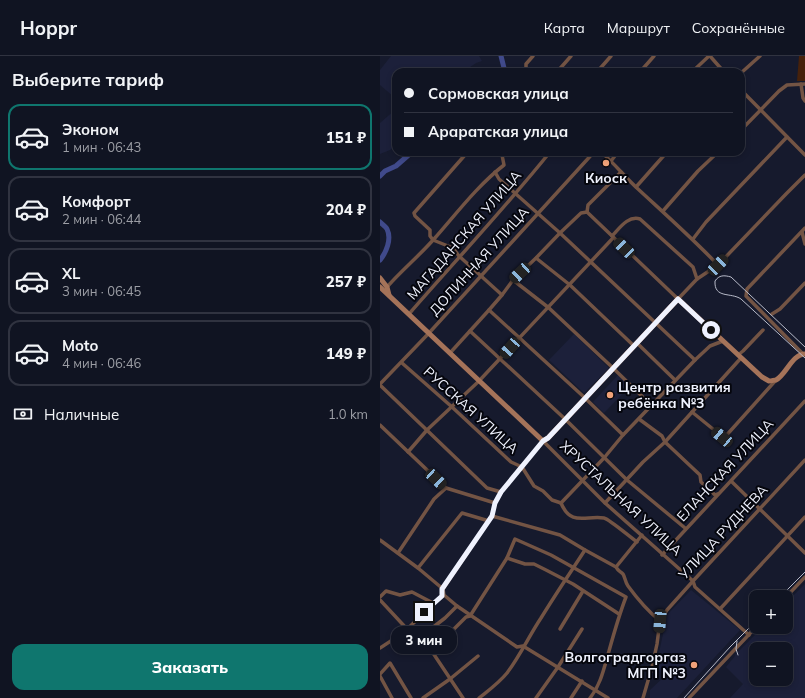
<!DOCTYPE html>
<html lang="ru">
<head>
<meta charset="utf-8">
<style>
	body { margin:0; font-family:Mulish,sans-serif; background:#191d2a; color:#f1f3f6; height:100vh; display:flex; flex-direction:column; font-size:15px; white-space:nowrap }
	* { box-sizing:border-box; margin:0 }
	p { font-size:13px; color:#9c9ea5 }
	.icon { flex:none; width:22px; height:22px; fill:none; stroke:currentColor; stroke-width:2; stroke-linecap:round; stroke-linejoin:round }
	.map { position:relative; flex:1; overflow:hidden }
	.panel { display:flex; flex-direction:column; background:#101422; width:380px }
	.panel>* { flex:none }
	.top-card { position:absolute; left:12px; top:12px; width:353px; height:88px; border-radius:12px; box-shadow:0 2px 6px #0003,0 0 0 1px #303340; display:grid; align-content:center; height:88px; padding:0 12px; background:#101422 }
	.buttons { position:absolute; left:369px; top:534px; display:grid; gap:8px }
	.buttons a { display:grid; place-items:center; width:44px; height:44px; border-radius:8px; background:#101422; box-shadow:0 2px 6px #0003,0 0 0 1px #303340; font-size:20px }
	.end { position:absolute; width:18px; height:18px; margin:-9px; border:5px solid #eff2fe; background:#111; box-shadow:0 0 0 2px #111 }
	.from { border-radius:50% }
	.bubble { position:absolute; height:28px; border-radius:12px; background:#101422; box-shadow:0 2px 6px #0003,0 0 0 1px #303340; font-size:13px; font-weight:800; line-height:28px; text-align:center }
	.car { position:absolute; width:12px; height:24px; margin:-12px -6px; border-radius:5px; box-shadow:0 0 3px 1px #0007; background:linear-gradient(#222 24%,#8ab4d8 0 40%,#222 0 76%,#8ab4d8 0 86%,#222 0) }
	.top-card b { display:flex; align-items:center; gap:14px; height:38px; font-size:15px }
	.top-card b+b { border-top:1px solid #303340 }
	.top-card i { width:10px; height:10px; background:#f1f3f6 }
	ul { padding:0; list-style:none }
	li { display:flex; align-items:center; gap:12px; height:66px; margin:0 8px 6px; padding:0 4px; border:2px solid #303340; border-radius:12px }
	li div { flex:1 }
	li b { display:block; font-size:15px }
	li em { font-style:normal; font-weight:800 }
	li.active { border-color:#0f766e }
	li>.icon { width:36px; height:36px; stroke-width:1.5 }
	h2 { padding:0 12px; font-size:18px; line-height:48px }
	.pay { display:flex; align-items:center; gap:10px; height:44px; padding:0 12px; font-size:15px }
	.pay p { margin-inline-start:auto }
	.cta { display:flex; gap:8px; margin-top:auto; padding:8px 12px }
	.cta a { flex:1; height:46px; border-radius:12px; background:#0f766e; color:#fff; font-size:16px; font-weight:800; line-height:46px; text-align:center }
	header { display:flex; align-items:center; gap:24px; box-sizing:border-box; height:56px; padding:0 20px; background:#101422; border-bottom:1px solid #303340 }
	header strong { font-size:19px }
	nav { display:flex; gap:22px; margin-inline-start:auto; font-size:14px }
	main { display:flex; flex:1; min-height:0 }
	.map>svg:first-child { display:block }
	.built { fill:#1c203a; fill-rule:evenodd }
	.green { fill:#46210b }
	.lines { fill:none; stroke-linecap:round; stroke-linejoin:round }
	.river { stroke:#404a8b; stroke-width:5 }
	.street { stroke:#735444; stroke-width:3.5 }
	.secondary { stroke:#a57359; stroke-width:5 }
	.tram { stroke:#b8bbc9; stroke-width:1 }
	.route { stroke:#eff2fe; stroke-width:5 }
	.poi-dot { fill:#f0a279; stroke:#05060d; stroke-width:1.5 }
	.labels { text-anchor:middle; dominant-baseline:central; stroke-width:4; stroke-linejoin:round; paint-order:stroke }
	.poi-label { font-size:14px; font-weight:bold; fill:#eff2fe; stroke:#05060d }
	.street-label { font-size:14px; fill:#eff2fe; stroke:#05060d }
</style>
</head>
<body>
<header>
<strong>Hoppr</strong>
<nav><a>Карта</a><a>Маршрут</a><a>Сохранённые</a></nav>
</header>
<main>
<section class="panel">
<h2>Выберите тариф</h2>
<ul>
<li class="active"><svg class="icon" aria-label="car" viewBox="0 0 24 24"><path d="M5 17H2v-5l4-1 3-4h7l3 4 3 1v5h-3M9 17h6M6 11h13"/><circle cx="7" cy="17" r="2"/><circle cx="17" cy="17" r="2"/></svg><div><b>Эконом</b><p>1 мин · 06:43</p></div><em>151 ₽</em></li>
<li><svg class="icon" aria-label="car" viewBox="0 0 24 24"><path d="M5 17H2v-5l4-1 3-4h7l3 4 3 1v5h-3M9 17h6M6 11h13"/><circle cx="7" cy="17" r="2"/><circle cx="17" cy="17" r="2"/></svg><div><b>Комфорт</b><p>2 мин · 06:44</p></div><em>204 ₽</em></li>
<li><svg class="icon" aria-label="car" viewBox="0 0 24 24"><path d="M5 17H2v-5l4-1 3-4h7l3 4 3 1v5h-3M9 17h6M6 11h13"/><circle cx="7" cy="17" r="2"/><circle cx="17" cy="17" r="2"/></svg><div><b>XL</b><p>3 мин · 06:45</p></div><em>257 ₽</em></li>
<li><svg class="icon" aria-label="car" viewBox="0 0 24 24"><path d="M5 17H2v-5l4-1 3-4h7l3 4 3 1v5h-3M9 17h6M6 11h13"/><circle cx="7" cy="17" r="2"/><circle cx="17" cy="17" r="2"/></svg><div><b>Moto</b><p>4 мин · 06:46</p></div><em>149 ₽</em></li>
</ul>
<div class="pay"><svg class="icon" aria-label="cash" viewBox="0 0 24 24"><path d="M3 7h18v10H3z"/><circle cx="12" cy="12" r="2"/></svg>Наличные<p>1.0 km</p></div>
<div class="cta"><a>Заказать</a></div>
</section>
<div class="map">
<svg width="425" height="642" viewBox="0 0 425 642">
	<rect width="100%" height="100%" fill="#161a2d"/>
	<!-- built -->
	<g class="built">
		<path d="M11 0H99L102 5 96 7 83 16H16V39L14 41 0 29V14Z"/>
		<path d="M16 53V89L10 94 0 98V67Z"/>
		<path d="M194 278 229 312 204 337 169 304Z"/>
		<path d="M238 319 250 330 224 357 213 346Z"/>
		<path d="M425 528V642H350L363 628 346 611 355 600V599L383 571H406V547ZM376 593H406V623H376Z"/>
		<path d="M311 534 360 574 297 642H270V634L285 620 276 611 287 559Z"/>
	</g>
	<!-- green -->
	<path class="green" d="M419 0H425V25H417Z"/>
	<g class="lines">
		<!-- river -->
		<g class="river">
			<path d="M121 0 125 16"/>
			<path d="M0 120 5 115 16 110 32 96"/>
			<path d="M0 166C2 168 6 171 7 173 12 183 6 197 0 204"/>
		</g>
		<!-- street -->
		<g class="street">
			<path d="M330 0 344 16"/>
			<path d="M146 16V8L153 0"/>
			<path d="M177 16 191 0"/>
			<path d="M217 16 231 0"/>
			<path d="M260 16 274 0"/>
			<path d="M312 16 329 0"/>
			<path d="M361 17 380 0"/>
			<path d="M421 28 423 42 425 45"/>
			<path d="M361 34 425 99"/>
			<path d="M361 74 399 35 407 29 425 28"/>
			<path d="M221 96C234 107 245 121 258 133 285 158 312 182 338 209"/>
			<path d="M85 99 34 157 35 160 50 174V180L53 184 73 192 79 200 122 239 109 254 205 342 243 379"/>
			<path d="M231 105 238 96"/>
			<path d="M115 116 119 123 180 177 315 304"/>
			<path d="M256 131 287 96"/>
			<path d="M283 155 318 115 338 96"/>
			<path d="M207 156 298 243 317 223 338 209 406 138 425 119"/>
			<path d="M422 176 425 188"/>
			<path d="M232 180C239 173 248 159 260 163L313 211 317 223"/>
			<path d="M313 183 326 166 407 81"/>
			<path d="M156 202 190 229 254 290"/>
			<path d="M133 224 169 252 233 312 271 349"/>
			<path d="M7 231C22 214 39 200 54 183 77 157 97 130 124 109L122 99 119 96"/>
			<path d="M122 239 133 224 156 202 180 177 201 157 207 156 208 149 241 116"/>
			<path d="M29 258C76 204 125 152 170 96"/>
			<path d="M392 258 400 253 425 227"/>
			<path d="M90 275 185 363 247 424 305 472"/>
			<path d="M257 287 295 324"/>
			<path d="M70 297 109 254"/>
			<path d="M423 298 366 240 367 233 425 172"/>
			<path d="M358 299 363 295 383 274"/>
			<path d="M22 307 72 351 131 406 142 411 154 430 163 435 172 444 181 447"/>
			<path d="M0 328 49 277 214 96"/>
			<path d="M0 329 107 432 121 436"/>
			<path d="M312 356 344 382 396 324"/>
			<path d="M259 363 282 380 285 386 320 419 321 426 335 439 338 438"/>
			<path d="M0 369 66 432 115 447"/>
			<path d="M28 396 47 374 99 325 233 182"/>
			<path d="M351 425 425 497"/>
			<path d="M181 447 224 402 243 379 315 304 330 290 343 285"/>
			<path d="M181 447C191 471 206 459 224 462 229 463 250 481 257 486"/>
			<path d="M225 447 263 406 285 386 361 302"/>
			<path d="M112 460 180 479 205 494 236 511C238 515 240 515 243 518 245 521 245 526 248 530 256 541 269 556 280 565"/>
			<path d="M0 484 38 512 63 533 64 539 77 550 137 591 143 590 228 642"/>
			<path d="M18 497 54 443 66 432"/>
			<path d="M282 499 425 345"/>
			<path d="M127 502 145 508H154L166 514 193 528 239 558"/>
			<path d="M236 511 262 479"/>
			<path d="M38 512 82 457 109 465"/>
			<path d="M0 541 6 535 20 539 32 536 53 547"/>
			<path d="M406 541 425 521"/>
			<path d="M0 544 27 573 51 594 83 642"/>
			<path d="M340 553 425 461"/>
			<path d="M180 573 203 535"/>
			<path d="M38 583 65 562 77 550"/>
			<path d="M0 592 23 577 62 540 63 533 112 460 115 447 121 436 163 385 225 447 313 525 315 531 369 579"/>
			<path d="M51 594 61 586 86 561 90 560 127 502 135 483 171 499 246 541C239 559 234 577 229 595 224 612 221 628 210 642"/>
			<path d="M0 618 10 607 31 642"/>
			<path d="M0 620 12 642"/>
			<path d="M43 642 70 623 98 600"/>
			<path d="M99 642C109 634 119 627 127 617 140 600 149 580 161 562 175 539 190 517 205 494"/>
			<path d="M156 642 178 611 202 573"/>
			<path d="M191 642 202 625"/>
			<path d="M263 642 272 611 277 588 280 565 287 554 313 525 425 404"/>
			<path d="M309 642 376 571"/>
		</g>
		<!-- secondary -->
		<g class="secondary">
			<path d="M0 222 7 231 9 239"/>
			<path d="M0 231 163 385 168 382 298 243 382 321 389 325C392 325 394 324 396 324 406 319 412 298 425 298"/>
		</g>
		<!-- tram -->
		<g class="tram">
			<path d="M425 291 351 221C344 219 339 219 335 225 334 243 351 236 361 243L425 302"/>
			<path d="M400 541 425 516"/>
			<path d="M357 585 356 593 358 599"/>
			<path d="M304 642 350 591 376 565"/>
		</g>
	</g>
	<g class="lines">
		<!-- route -->
		<path class="route" d="M44 556 62 540V533L112 460 115 447 121 436 163 385 168 382 298 243 331 274"/>
	</g>
	<!-- markers -->
	<g class="poi-dot">
		<circle cx="226" cy="107" r="4"/>
		<circle cx="230" cy="339" r="4"/>
		<circle cx="314" cy="609" r="4"/>
	</g>
	<g class="labels">
		<!-- poi labels -->
		<g class="poi-label">
			<text x="226" y="122">Киоск</text>
			<text x="238" y="331" text-anchor="start">Центр развития<tspan x="238" dy="16">ребёнка №3</tspan></text>
			<text x="306" y="601" text-anchor="end">Волгоградгоргаз<tspan x="306" dy="16">МГП №3</tspan></text>
		</g>
		<!-- street labels -->
		<g class="street-label">
			<text transform="translate(84 179) rotate(-49)">МАГАДАНСКАЯ УЛИЦА</text>
			<text transform="translate(99 205) rotate(-48)">ДОЛИННАЯ УЛИЦА</text>
			<text transform="translate(91 354) rotate(42)">РУССКАЯ УЛИЦА</text>
			<text transform="translate(345 414) rotate(-47)">ЕЛАНСКАЯ УЛИЦА</text>
			<text transform="translate(241 442) rotate(43)">ХРУСТАЛЬНАЯ УЛИЦА</text>
			<text transform="translate(343 476) rotate(-47)">УЛИЦА РУДНЕВА</text>
		</g>
	</g>
</svg>
<div class="buttons">
<a>+</a>
<a>−</a>
</div>
<i class="end from" style="left:331px;top:274px"></i>
<i class="end" style="left:44px;top:556px"></i>
<div class="bubble" style="left:11px;top:570px;width:66px">3 мин</div>
<i class="car" style="left:244px;top:192px;rotate:314deg"></i>
<i class="car" style="left:338px;top:209px;rotate:44deg"></i>
<i class="car" style="left:140px;top:217px;rotate:227deg"></i>
<i class="car" style="left:130px;top:292px;rotate:222deg"></i>
<i class="car" style="left:342px;top:381px;rotate:310deg"></i>
<i class="car" style="left:56px;top:423px;rotate:133deg"></i>
<i class="car" style="left:280px;top:565px;rotate:185deg"></i>
<div class="top-card">
<b><i class="from"></i>Сормовская улица</b>
<b><i></i>Араратская улица</b>
</div>
</div>
</main>
</body>
</html>
